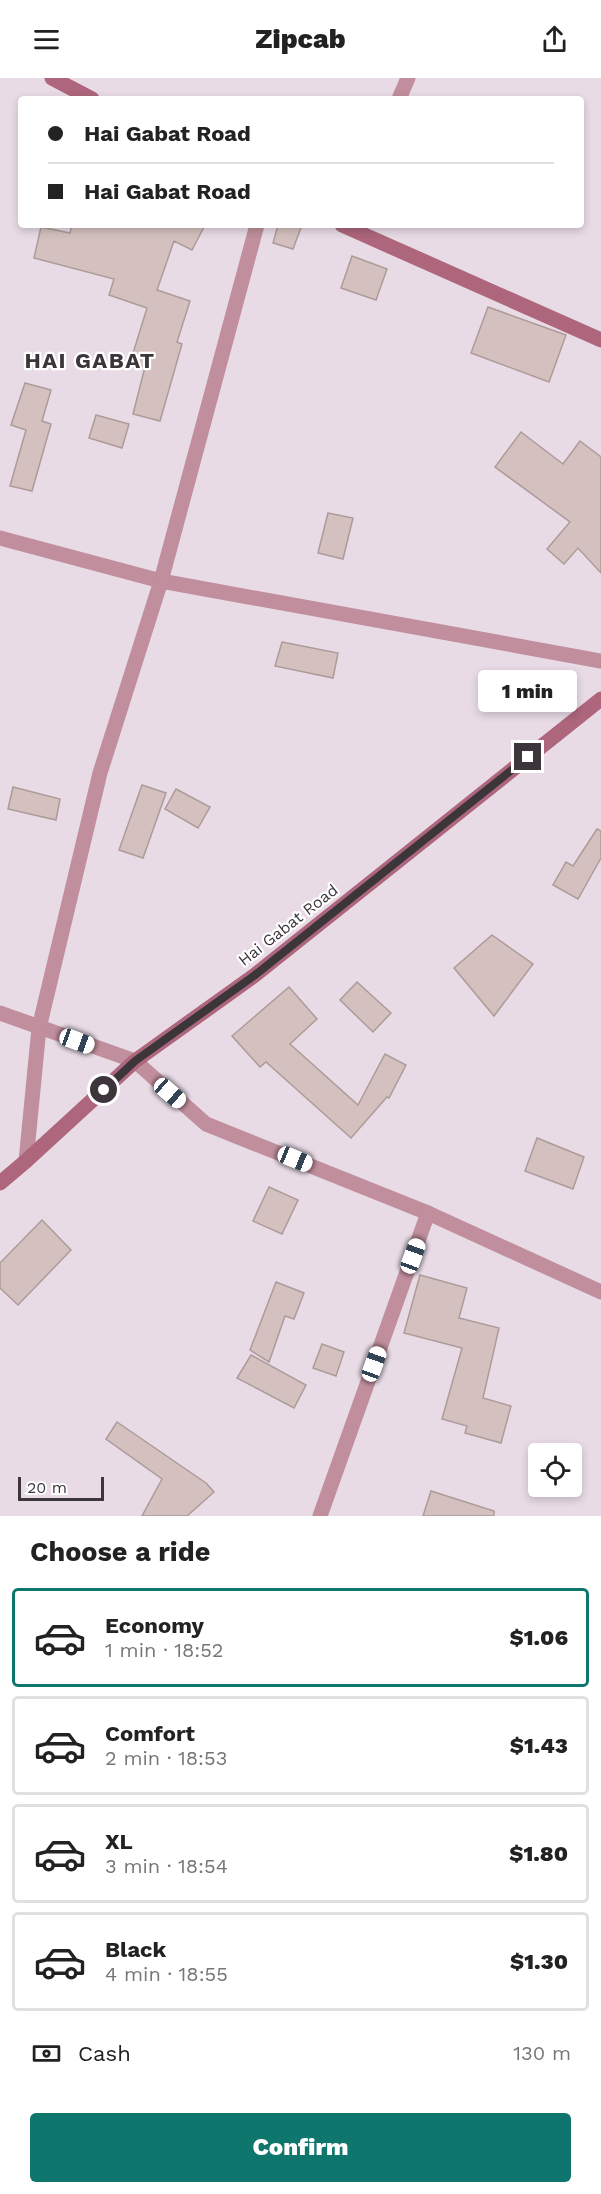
<!DOCTYPE html>
<html lang="en">
<head>
<meta charset="utf-8">
<style>
	body { margin:0; font-family:"Work Sans",sans-serif; background:#f2f2f2; color:#222; height:100vh; display:flex; flex-direction:column; font-size:22px; white-space:nowrap }
	* { box-sizing:border-box; margin:0 }
	p { font-size:20px; color:#767676 }
	.icon { flex:none; width:33px; height:33px; fill:none; stroke:currentColor; stroke-width:2; stroke-linecap:round; stroke-linejoin:round }
	.map { position:relative; height:1438px; overflow:hidden }
	.details { display:flex; flex-direction:column; background:#fff; flex:1 }
	.details>* { flex:none }
	.guide { position:absolute; left:18px; top:18px; width:566px; height:132px; border-radius:6px; box-shadow:0 3px 9px #0003; display:grid; align-content:center; height:132px; padding:0 30px; background:#fff }
	.tools { position:absolute; left:528px; top:1365px; display:grid; gap:12px }
	.tools a { display:grid; place-items:center; width:54px; height:54px; border-radius:6px; background:#fff; box-shadow:0 3px 9px #0003; font-size:30px }
	.scale { position:absolute; left:18px; bottom:15px; width:86px; box-sizing:border-box; padding-left:6px; border:3px solid #3c363b; border-top:0; font-size:16px; line-height:21px; white-space:nowrap; color:#3c363b; -webkit-text-stroke:4px #fff; paint-order:stroke }
	.end { position:absolute; width:27px; height:27px; margin:-14px; border:8px solid #3c363b; background:#fff; box-shadow:0 0 0 3px #fff }
	.from { border-radius:50% }
	.bubble { position:absolute; height:42px; border-radius:6px; background:#fff; box-shadow:0 3px 9px #0003; font-size:20px; font-weight:800; line-height:42px; text-align:center }
	.car { position:absolute; width:18px; height:36px; margin:-18px -9px; border-radius:8px; box-shadow:0 0 4px 2px #0007; background:linear-gradient(#fff 24%,#345 0 40%,#fff 0 76%,#345 0 86%,#fff 0) }
	.guide b { display:flex; align-items:center; gap:21px; height:57px; font-size:22px }
	.guide b+b { border-top:2px solid #e0e0e0 }
	.guide i { width:15px; height:15px; background:#222 }
	ul { padding:0; list-style:none }
	li { display:flex; align-items:center; gap:18px; height:99px; margin:0 12px 9px; padding:0 18px; border:3px solid #e0e0e0; border-radius:6px }
	li div { flex:1 }
	li b { display:block; font-size:22px }
	li em { font-style:normal; font-weight:800 }
	li.active { border-color:#0f766e }
	li>.icon { width:54px; height:54px; stroke-width:1.5 }
	h2 { padding:0 30px; font-size:27px; line-height:72px }
	.pay { display:flex; align-items:center; gap:15px; height:66px; padding:0 30px; font-size:22px }
	.pay p { margin-inline-start:auto }
	.primary-button { display:flex; gap:12px; margin-top:auto; padding:12px 30px }
	.primary-button a { flex:1; height:69px; border-radius:6px; background:#0f766e; color:#fff; font-size:24px; font-weight:800; line-height:69px; text-align:center }
	header { display:flex; justify-content:space-between; align-items:center; height:78px; padding:0 30px; background:#fff; font-size:27px; font-weight:800 }
	.map>svg:first-child { display:block }
	.building { fill:#d4c1bf; stroke:#ad9b99; stroke-width:1.5 }
	.lines { fill:none; stroke-linecap:round; stroke-linejoin:round }
	.street { stroke:#c08e9c; stroke-width:15 }
	.secondary { stroke:#ad667b; stroke-width:15 }
	.route { stroke:#3c363b; stroke-width:8 }
	.labels { text-anchor:middle; dominant-baseline:central; stroke-width:4.5; stroke-linejoin:round; paint-order:stroke }
	.street-label { font-size:16px; fill:#3c363b; stroke:#fff }
	.district-label { font-size:22px; font-weight:bold; letter-spacing:1.5px; fill:#3c363b; stroke:#fff }
</style>
</head>
<body>
<header><svg class="icon" aria-label="menu" viewBox="0 0 24 24"><path d="M4 6h16M4 12h16M4 18h16"/></svg>Zipcab<svg class="icon" aria-label="share" viewBox="0 0 24 24"><path d="M12 15V3M7 8l5-5 5 5M5 13v7h14v-7"/></svg></header>
<div class="map">
<svg width="601" height="1438" viewBox="0 0 601 1438">
	<rect width="100%" height="100%" fill="#e8dbe6"/>
	<!-- building -->
	<g class="building">
		<path d="M72 147H205L192 172 174 163 157 212 190 223 177 264 182 266 160 343 133 336 145 289 130 285 147 230 109 217 114 201 34 180 41 149 70 155Z"/>
		<path d="M278 147H302L293 171 273 165Z"/>
		<path d="M352 178 387 191 376 222 341 210Z"/>
		<path d="M488 229 566 257 549 304 471 275Z"/>
		<path d="M25 305 51 312 42 343 51 346 32 413 10 408 26 352 11 347Z"/>
		<path d="M96 337 129 346 122 370 89 360Z"/>
		<path d="M521 354 563 386 580 363 601 379V495L578 470 564 486 547 471 570 444 495 389Z"/>
		<path d="M328 435 353 440 343 481 318 475Z"/>
		<path d="M282 564 338 575 333 600 275 588Z"/>
		<path d="M142 707 166 715 143 780 119 772Z"/>
		<path d="M13 709 60 721 56 742 8 731Z"/>
		<path d="M176 711 210 729 198 750 165 731Z"/>
		<path d="M597 751 601 753V780L578 821 553 807 566 784 573 788Z"/>
		<path d="M492 857 533 886 494 938 454 890Z"/>
		<path d="M357 904 391 935 373 954 340 922Z"/>
		<path d="M289 909 317 941 290 966 358 1027 385 976 406 987 389 1020 387 1019 351 1060 266 984 260 989 232 958Z"/>
		<path d="M537 1060 584 1079 573 1111 525 1093Z"/>
		<path d="M269 1109 298 1122 282 1156 253 1143Z"/>
		<path d="M42 1142 71 1172 18 1227 0 1210V1185Z"/>
		<path d="M420 1197 467 1210 459 1240 499 1250 483 1320 511 1328 501 1365 465 1355 467 1348 442 1341 462 1270 404 1255Z"/>
		<path d="M276 1204 304 1215 294 1241 285 1238 269 1284 250 1272Z"/>
		<path d="M322 1266 344 1274 336 1298 313 1290Z"/>
		<path d="M251 1277 306 1307 294 1330 237 1300Z"/>
		<path d="M117 1344 206 1405 214 1414 187 1438H142L162 1401 106 1361Z"/>
		<path d="M431 1413 494 1433V1438H423Z"/>
	</g>
	<g class="lines">
		<!-- street -->
		<g class="street">
			<path d="M399 21 408 0"/>
			<path d="M0 460 161 503 601 583"/>
			<path d="M0 935 135 983 206 1046 428 1135 601 1214"/>
			<path d="M26 1083 39 950 100 695 161 503 257 147"/>
			<path d="M320 1438 428 1135"/>
		</g>
		<!-- secondary -->
		<g class="secondary">
			<path d="M52 0 92 21"/>
			<path d="M342 147 601 262"/>
			<path d="M0 1105 26 1083 135 983 255 897 601 621"/>
		</g>
	</g>
	<g class="lines">
		<!-- route -->
		<path class="route" d="M104 1012 135 983 255 897 528 679"/>
	</g>
	<g class="labels">
		<!-- street labels -->
		<g class="street-label">
			<text transform="translate(288 847) rotate(-38)">Hai Gabat Road</text>
		</g>
		<!-- district labels -->
		<g class="district-label">
			<text x="90" y="282">HAI GABAT</text>
		</g>
	</g>
</svg>
<div class="tools">
<a><svg class="icon" aria-label="locate" viewBox="0 0 24 24"><circle cx="12" cy="12" r="6"/><path d="M12 2v4M12 18v4M2 12h4M18 12h4"/></svg></a>
</div>
<div class="scale">20 m</div>
<i class="end from" style="left:104px;top:1012px"></i>
<i class="end" style="left:528px;top:679px"></i>
<div class="bubble" style="left:478px;top:592px;width:99px">1 min</div>
<i class="car" style="left:77px;top:963px;rotate:110deg"></i>
<i class="car" style="left:170px;top:1015px;rotate:131deg"></i>
<i class="car" style="left:295px;top:1081px;rotate:112deg"></i>
<i class="car" style="left:413px;top:1178px;rotate:20deg"></i>
<i class="car" style="left:374px;top:1286px;rotate:20deg"></i>
<div class="guide">
<b><i class="from"></i>Hai Gabat Road</b>
<b><i></i>Hai Gabat Road</b>
</div>
</div>
<section class="details">
<h2>Choose a ride</h2>
<ul>
<li class="active"><svg class="icon" aria-label="car" viewBox="0 0 24 24"><path d="M5 17H2v-5l4-1 3-4h7l3 4 3 1v5h-3M9 17h6M6 11h13"/><circle cx="7" cy="17" r="2"/><circle cx="17" cy="17" r="2"/></svg><div><b>Economy</b><p>1 min · 18:52</p></div><em>$1.06</em></li>
<li><svg class="icon" aria-label="car" viewBox="0 0 24 24"><path d="M5 17H2v-5l4-1 3-4h7l3 4 3 1v5h-3M9 17h6M6 11h13"/><circle cx="7" cy="17" r="2"/><circle cx="17" cy="17" r="2"/></svg><div><b>Comfort</b><p>2 min · 18:53</p></div><em>$1.43</em></li>
<li><svg class="icon" aria-label="car" viewBox="0 0 24 24"><path d="M5 17H2v-5l4-1 3-4h7l3 4 3 1v5h-3M9 17h6M6 11h13"/><circle cx="7" cy="17" r="2"/><circle cx="17" cy="17" r="2"/></svg><div><b>XL</b><p>3 min · 18:54</p></div><em>$1.80</em></li>
<li><svg class="icon" aria-label="car" viewBox="0 0 24 24"><path d="M5 17H2v-5l4-1 3-4h7l3 4 3 1v5h-3M9 17h6M6 11h13"/><circle cx="7" cy="17" r="2"/><circle cx="17" cy="17" r="2"/></svg><div><b>Black</b><p>4 min · 18:55</p></div><em>$1.30</em></li>
</ul>
<div class="pay"><svg class="icon" aria-label="cash" viewBox="0 0 24 24"><path d="M3 7h18v10H3z"/><circle cx="12" cy="12" r="2"/></svg>Cash<p>130 m</p></div>
<div class="primary-button"><a>Confirm</a></div>
</section>
</body>
</html>
